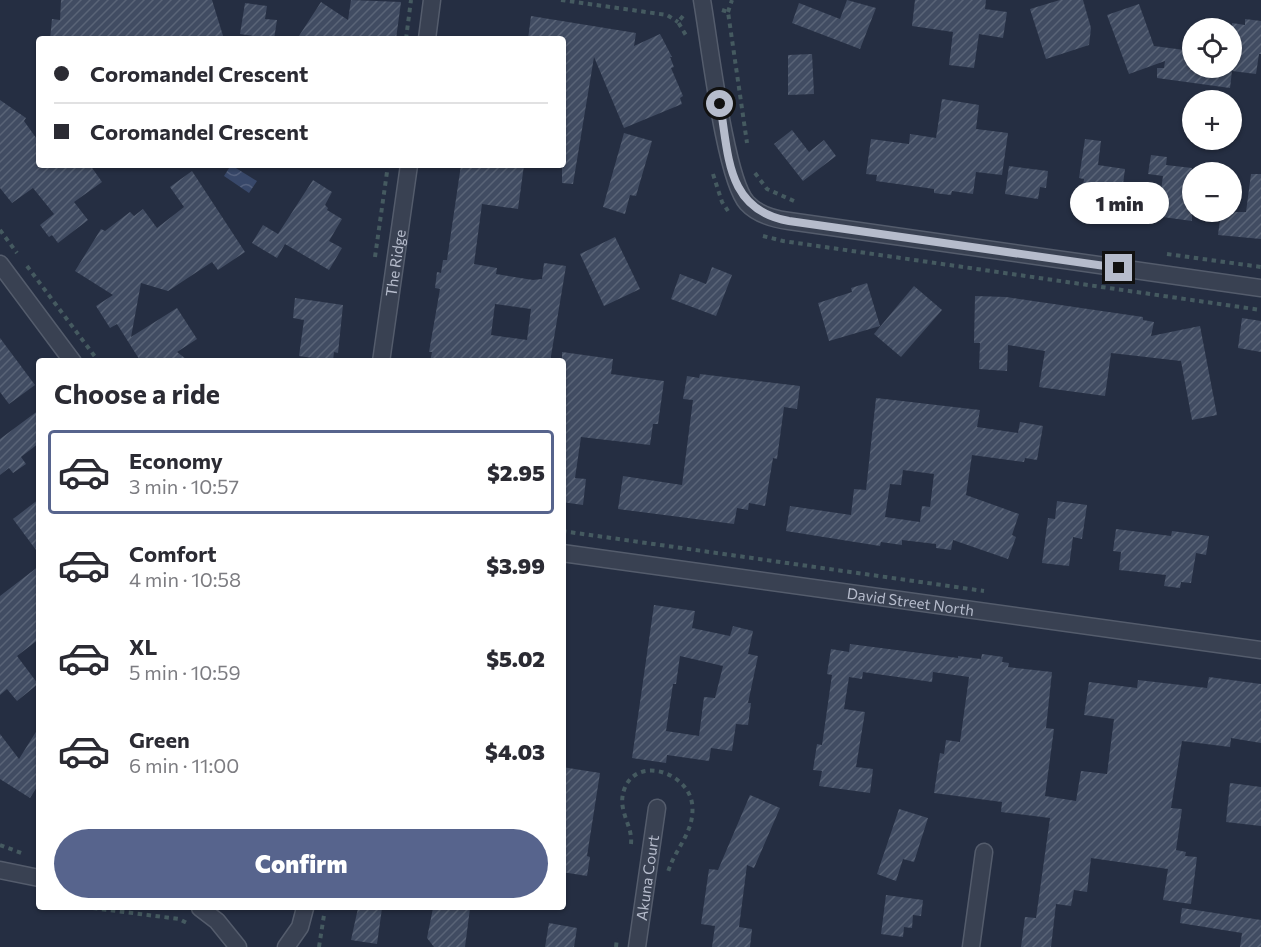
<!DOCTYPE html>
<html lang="en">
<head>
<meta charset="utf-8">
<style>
	body { margin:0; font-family:Commissioner,sans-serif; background:#f2f2f3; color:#2b2b33; height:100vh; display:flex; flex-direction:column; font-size:22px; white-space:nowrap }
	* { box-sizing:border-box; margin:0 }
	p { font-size:20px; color:#7c7c81 }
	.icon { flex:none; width:33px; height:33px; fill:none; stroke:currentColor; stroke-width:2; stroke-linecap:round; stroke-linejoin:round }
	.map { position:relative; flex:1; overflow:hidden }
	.details { position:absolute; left:36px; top:358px; width:530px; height:552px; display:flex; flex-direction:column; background:#fff; border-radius:6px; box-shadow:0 2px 4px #0004 }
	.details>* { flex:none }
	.banner { position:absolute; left:36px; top:36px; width:530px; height:132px; border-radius:6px; box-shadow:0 2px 4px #0004; display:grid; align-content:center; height:132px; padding:0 18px; background:#fff }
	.controls { position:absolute; left:1182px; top:18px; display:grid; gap:12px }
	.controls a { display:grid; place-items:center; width:60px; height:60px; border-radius:50%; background:#fff; box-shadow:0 2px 4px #0004; font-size:30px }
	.end { position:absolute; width:27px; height:27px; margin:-14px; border:8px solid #b6bccc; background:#111; box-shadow:0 0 0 3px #111 }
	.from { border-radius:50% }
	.bubble { position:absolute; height:42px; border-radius:21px; background:#fff; box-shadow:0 2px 4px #0004; font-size:20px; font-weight:800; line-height:42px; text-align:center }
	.banner b { display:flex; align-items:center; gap:21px; height:57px; font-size:22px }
	.banner b+b { border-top:2px solid #e1e1e2 }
	.banner i { width:15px; height:15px; background:#2b2b33 }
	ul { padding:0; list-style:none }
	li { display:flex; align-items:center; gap:18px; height:84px; margin:0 12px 9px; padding:0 6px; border:3px solid transparent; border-radius:6px }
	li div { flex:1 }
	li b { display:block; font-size:22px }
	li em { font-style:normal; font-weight:800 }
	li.current { border-color:#57648d }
	li>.icon { width:54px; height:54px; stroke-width:1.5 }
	h2 { padding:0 18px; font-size:27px; line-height:72px }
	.cta { display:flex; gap:12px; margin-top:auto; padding:12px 18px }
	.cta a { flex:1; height:69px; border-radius:36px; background:#57648d; color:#fff; font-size:24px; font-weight:800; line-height:69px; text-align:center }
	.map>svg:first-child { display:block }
	.water { fill:url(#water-waves) }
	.building { fill:url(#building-hatch); fill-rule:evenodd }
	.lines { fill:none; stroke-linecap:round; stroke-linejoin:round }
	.street-casing { stroke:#545c6c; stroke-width:19 }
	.path { stroke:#455a60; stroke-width:4; stroke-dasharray:4.5 4.5; stroke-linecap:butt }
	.street { stroke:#394152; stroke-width:16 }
	.route { stroke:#b6bccc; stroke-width:8 }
	.labels { text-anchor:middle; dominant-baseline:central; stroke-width:6; stroke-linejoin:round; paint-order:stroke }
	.street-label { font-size:15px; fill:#b6bccc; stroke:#1e2637 }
</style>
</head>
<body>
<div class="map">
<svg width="1261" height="947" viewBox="0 0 1261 947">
	<defs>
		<pattern id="water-waves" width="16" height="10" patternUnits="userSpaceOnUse" patternTransform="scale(1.5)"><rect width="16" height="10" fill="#38486a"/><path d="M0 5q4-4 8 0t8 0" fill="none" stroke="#53607e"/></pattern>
		<pattern id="building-hatch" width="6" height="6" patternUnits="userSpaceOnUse" patternTransform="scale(1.5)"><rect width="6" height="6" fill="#414c62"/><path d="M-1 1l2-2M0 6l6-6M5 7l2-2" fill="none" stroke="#5a6477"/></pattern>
	</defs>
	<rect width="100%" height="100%" fill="#252e42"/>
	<!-- water -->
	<path class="water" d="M231 165 257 181 249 193 224 176Z"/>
	<!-- building -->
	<g class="building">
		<path d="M61 0H212L224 39H50L52 19 60 20Z"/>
		<path d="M351 0 401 2 396 39H297L321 2 348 20Z"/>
		<path d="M847 0 876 8 860 49 792 23 799 3 840 19Z"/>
		<path d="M915 0H986L985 9 1007 12 1003 38 979 34 974 68 949 65 953 32 912 26Z"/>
		<path d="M1060 0H1083L1091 28 1089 45 1046 59 1030 9Z"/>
		<path d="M245 3 267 6 265 19 277 20 274 39 240 34Z"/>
		<path d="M1139 4 1154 46 1192 51V68H1232V23L1245 25V19L1261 21V54H1259L1256 74 1232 71 1230 88 1157 78V68H1164L1165 61 1129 74 1107 15Z"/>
		<path d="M531 16 636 33 634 46 660 34 672 57H670L674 67 671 68 683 96 680 98 682 104 624 128 594 57 573 184 562 183V39H528Z"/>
		<path d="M812 54 814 94 788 95V55Z"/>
		<path d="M942 99 979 105 976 129 1008 133 1002 175 976 172 973 194 952 191 951 195 934 193V189L876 181 877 175 866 174 871 139 909 144 910 134 936 138Z"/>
		<path d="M0 100 26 118 24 121 39 142V165H90L102 182 74 202 88 220 58 243 52 235 49 237 40 225 54 214 33 188 12 203 0 188Z"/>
		<path d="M792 130 809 152 824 140 836 156 803 181 774 144Z"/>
		<path d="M624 133 652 141 636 196 630 195 625 214 603 207Z"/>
		<path d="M1085 139 1101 141 1098 165 1125 169 1120 207 1081 201 1084 179 1079 178Z"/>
		<path d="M1151 155 1167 157 1166 165 1192 168V221L1163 217 1164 205 1159 204 1163 176 1148 174Z"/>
		<path d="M461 165H524L518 209 482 204 474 264 497 268 496 274 533 280 542 279 544 263 566 266 550 362H430L432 352H429L440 289 435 288 437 272 441 273 443 260H447ZM495 304 531 309 527 340 491 335Z"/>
		<path d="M1009 166 1048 171 1046 188 1040 187 1038 199 1005 194Z"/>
		<path d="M192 171 245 252 218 270 212 262 168 291 141 283 131 337 177 308 197 339 177 352 190 362H141L117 324 110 328 96 306 113 295 75 271 101 229 105 231 130 212 134 216 143 209 157 228 184 207 170 187Z"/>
		<path d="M1251 174H1261V239L1218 235 1221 212H1246Z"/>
		<path d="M313 180 332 192 325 205 328 208 327 210 342 219 329 241 342 248 329 270 285 244 277 258 252 243 263 225 278 234Z"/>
		<path d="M615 237 640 289 604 306 580 254Z"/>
		<path d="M712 267 732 275 716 316 671 299 680 274 706 284Z"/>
		<path d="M867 283 880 326 829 341 818 303 852 292 851 288Z"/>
		<path d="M914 286 942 310 901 357 874 334Z"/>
		<path d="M975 296 1006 297 1143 317V320L1154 322 1151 336 1200 326 1217 415 1192 420 1181 361 1111 353 1105 396 1039 387 1045 351 1008 345 1007 371 979 369 980 343H974Z"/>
		<path d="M295 298 343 305 338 353 334 352 333 361 299 356 304 320 293 318Z"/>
		<path d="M1242 318 1261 321V352L1238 348Z"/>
		<path d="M0 338 35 385 9 404 0 392Z"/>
		<path d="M562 352 613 359 611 374 664 381 658 424H653L650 445 581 437 575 478 586 479 583 505 562 502Z"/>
		<path d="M700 374 800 386 797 409 784 407 777 459 773 458 765 506 749 503 748 510 737 508 734 524 618 509 623 476 682 485 693 400 683 399 687 376 699 378Z"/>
		<path d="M876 398 980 410 977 427 1018 433 1020 422 1043 426 1037 460 1025 458 1024 462 972 455 966 495 1019 514 1012 535 1016 537 1008 559 953 540 951 550 936 548V544L902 540V545L881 542 880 546 786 531 790 506 851 515 854 489 866 490ZM903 470 934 474 930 507 922 506 920 522 885 517 890 484 901 485Z"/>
		<path d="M39 410V443L21 457 26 464 13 473 9 468 0 475V439Z"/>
		<path d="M39 499V554L13 519Z"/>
		<path d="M1057 501 1087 505 1082 539 1073 537 1069 566 1042 563 1048 518 1055 519Z"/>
		<path d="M1116 529 1171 536 1172 531 1209 536 1206 555 1196 553 1191 583 1181 582 1180 588 1164 586 1166 575 1119 570 1121 552 1113 551Z"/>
		<path d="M39 566V639L17 656 38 684 17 701 7 689 0 695V596Z"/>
		<path d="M654 605 695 611 692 628 730 636 733 626 753 631 748 654 758 656 748 703H751L748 725 736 724 732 751 711 748 709 761 667 755 666 763 632 758ZM680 656 723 666 715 698 704 697 699 736 666 731 673 684H676Z"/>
		<path d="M850 644 958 658V656L981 659 982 654 1003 657 1002 662 1009 663 1008 667 1052 672 1046 728 1054 729 1045 796 1076 801 1081 771 1107 774 1114 719 1084 715 1089 682 1137 688 1138 680 1207 688 1209 677 1261 684V743L1231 738 1230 747 1182 741 1171 808 1182 809 1176 850 1186 852 1185 856 1197 857 1191 904 1163 900 1168 869 1091 858 1087 892 1074 890 1071 906 1056 904 1051 947H1021L1025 917 1036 918 1050 818 1001 812 1002 802 934 793 940 753 944 754 946 740 960 742 969 677 933 672 932 682 863 672 862 679 849 677 844 709 865 712 856 767 873 769 870 793 819 786 822 771 813 770 817 744 822 745 832 675 827 674 831 649 849 652Z"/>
		<path d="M39 727V784L30 798 0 779V734L19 759Z"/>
		<path d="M562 767 600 773 587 856 590 857 587 876 562 872Z"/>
		<path d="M1230 783 1261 787V826L1226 822Z"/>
		<path d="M750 795 780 808 754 868 747 865 739 927 752 929 750 947H712L715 926 701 924 709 869 718 870Z"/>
		<path d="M899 809 928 818 914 862 903 859 896 881 877 874Z"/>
		<path d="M886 895 923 900 921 916 913 915 912 928 904 927 903 937 881 934Z"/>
		<path d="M358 908H382L377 944 351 940Z"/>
		<path d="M433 908H470L465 947H434L427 938Z"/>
		<path d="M1182 908 1261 920V947H1240L1242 933 1180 923Z"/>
		<path d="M549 923 577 928 574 947H545Z"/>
	</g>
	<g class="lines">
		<!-- street casing -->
		<g class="street-casing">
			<g id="street">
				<path d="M702 0C709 39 725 179 747 203 758 215 774 219 789 221L1261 288"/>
				<path d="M427 39 432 0"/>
				<path d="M0 264 73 362"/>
				<path id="s1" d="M381 362 409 165"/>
				<path id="s2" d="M562 553 1261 650"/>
				<path d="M0 870 39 878"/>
				<path d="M200 908 217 921 238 947"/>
				<path d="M286 947 300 927 305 908"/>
				<path id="s3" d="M637 947 657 808"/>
				<path d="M971 947 984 852"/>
			</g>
		</g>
		<!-- path -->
		<g class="path">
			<path d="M561 0 667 15 678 22"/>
			<path d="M722 10 728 12 747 143"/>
			<path d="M728 12 732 0"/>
			<path d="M683 16 678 22 687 37"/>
			<path d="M406 39 411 0"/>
			<path d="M755 173 767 189 794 201"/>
			<path d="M713 174 722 202 728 211"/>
			<path d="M0 230 17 253"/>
			<path d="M763 236 783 241 1261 310"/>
			<path d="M1167 254 1261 267"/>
			<path d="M375 257 388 165"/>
			<path d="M27 266 99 362"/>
			<path d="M562 531 984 591"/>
			<path d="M631 844C633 825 617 811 624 790 636 755 687 772 692 803 696 831 675 848 668 872"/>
			<path d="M0 845 24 854"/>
			<path d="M93 908 179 919 189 924"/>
			<path d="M319 947 324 915"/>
			<path d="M616 947 617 938"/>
		</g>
		<!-- street -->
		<use href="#street" class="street"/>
	</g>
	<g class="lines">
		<!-- route -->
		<path class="route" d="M720 104C729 156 726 210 789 221L1119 268"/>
	</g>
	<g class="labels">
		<!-- street labels -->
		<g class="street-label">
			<text stroke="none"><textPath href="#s1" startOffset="100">The Ridge</textPath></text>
			<text stroke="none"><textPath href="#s2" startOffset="352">David Street North</textPath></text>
			<text stroke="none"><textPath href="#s3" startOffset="70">Akuna Court</textPath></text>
		</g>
	</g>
</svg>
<div class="controls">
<a><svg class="icon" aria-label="locate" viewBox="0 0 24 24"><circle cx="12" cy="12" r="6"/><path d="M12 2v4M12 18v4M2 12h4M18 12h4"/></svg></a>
<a>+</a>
<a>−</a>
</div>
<i class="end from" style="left:720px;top:104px"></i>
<i class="end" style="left:1119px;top:268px"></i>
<div class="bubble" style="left:1070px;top:182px;width:99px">1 min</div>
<div class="banner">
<b><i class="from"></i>Coromandel Crescent</b>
<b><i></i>Coromandel Crescent</b>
</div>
<section class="details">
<h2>Choose a ride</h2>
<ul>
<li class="current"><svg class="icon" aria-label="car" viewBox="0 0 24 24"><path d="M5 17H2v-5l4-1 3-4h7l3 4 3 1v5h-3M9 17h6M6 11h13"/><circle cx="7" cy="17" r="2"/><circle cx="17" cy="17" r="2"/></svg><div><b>Economy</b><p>3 min · 10:57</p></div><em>$2.95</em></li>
<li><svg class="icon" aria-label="car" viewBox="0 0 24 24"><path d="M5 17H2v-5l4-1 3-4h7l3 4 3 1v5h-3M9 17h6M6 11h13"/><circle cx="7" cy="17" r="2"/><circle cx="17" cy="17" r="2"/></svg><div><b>Comfort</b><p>4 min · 10:58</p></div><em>$3.99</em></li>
<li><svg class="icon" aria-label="car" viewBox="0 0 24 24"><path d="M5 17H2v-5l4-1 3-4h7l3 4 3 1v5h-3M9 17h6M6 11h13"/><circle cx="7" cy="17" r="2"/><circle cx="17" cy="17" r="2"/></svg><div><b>XL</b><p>5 min · 10:59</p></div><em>$5.02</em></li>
<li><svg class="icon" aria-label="car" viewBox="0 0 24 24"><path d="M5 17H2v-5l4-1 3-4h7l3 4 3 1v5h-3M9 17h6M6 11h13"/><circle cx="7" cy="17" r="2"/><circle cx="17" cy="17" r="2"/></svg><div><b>Green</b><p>6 min · 11:00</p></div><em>$4.03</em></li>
</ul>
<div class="cta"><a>Confirm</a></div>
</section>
</div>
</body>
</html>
